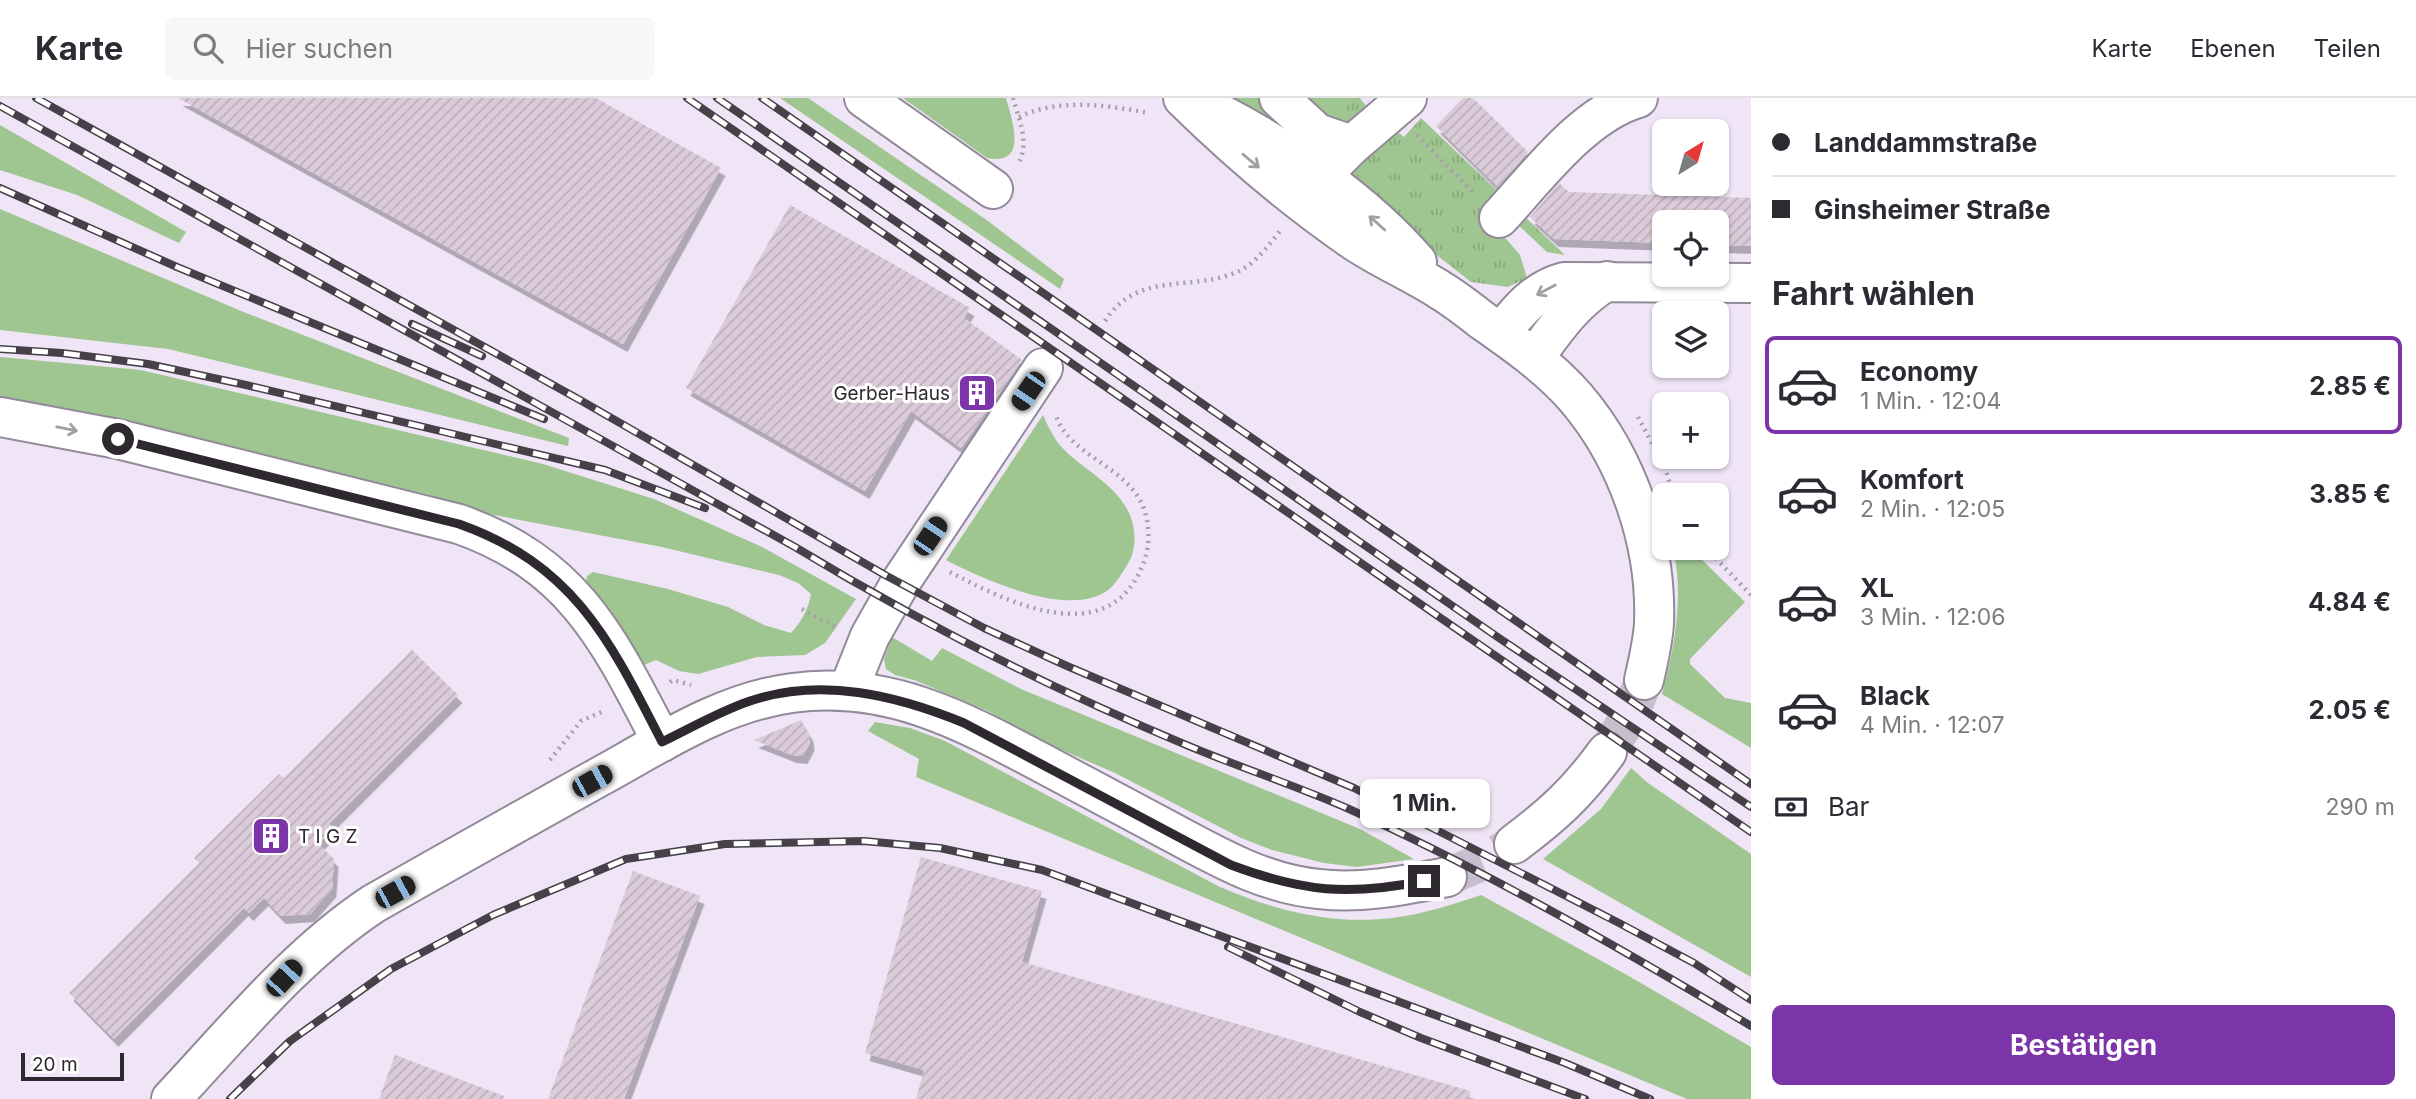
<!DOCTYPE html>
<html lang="de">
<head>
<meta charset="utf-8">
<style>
	body { margin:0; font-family:Inter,sans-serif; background:#f7f7f7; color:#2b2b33; height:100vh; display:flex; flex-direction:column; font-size:26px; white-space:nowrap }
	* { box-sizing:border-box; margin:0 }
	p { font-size:23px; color:#7c7c81 }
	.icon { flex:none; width:38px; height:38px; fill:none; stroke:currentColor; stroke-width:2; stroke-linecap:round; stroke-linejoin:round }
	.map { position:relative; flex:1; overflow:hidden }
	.details { display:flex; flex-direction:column; background:#fff; width:665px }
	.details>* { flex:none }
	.banner { display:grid; align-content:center; height:154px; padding:0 21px; background:#fff }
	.needle { width:46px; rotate:37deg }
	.controls { position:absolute; left:1652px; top:21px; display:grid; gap:14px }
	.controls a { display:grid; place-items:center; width:77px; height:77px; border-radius:10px; background:#fff; box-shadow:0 2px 5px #0004; font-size:35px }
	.scale { position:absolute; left:21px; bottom:18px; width:103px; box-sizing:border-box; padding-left:7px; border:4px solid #2d292f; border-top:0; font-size:19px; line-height:24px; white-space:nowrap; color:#2d292f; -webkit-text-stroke:5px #fff; paint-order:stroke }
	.end { position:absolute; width:32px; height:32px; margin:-16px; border:9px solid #2d292f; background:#fff; box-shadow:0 0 0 4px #fff }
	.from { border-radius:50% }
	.bubble { position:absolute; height:49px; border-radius:10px; background:#fff; box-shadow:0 2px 5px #0004; font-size:23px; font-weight:700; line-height:49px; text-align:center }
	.car { position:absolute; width:21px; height:42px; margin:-21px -10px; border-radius:9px; box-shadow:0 0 5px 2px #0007; background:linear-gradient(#222 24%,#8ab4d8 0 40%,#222 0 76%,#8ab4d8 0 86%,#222 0) }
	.banner b { display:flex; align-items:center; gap:24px; height:66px; font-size:26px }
	.banner b+b { border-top:2px solid #e1e1e2 }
	.banner i { width:18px; height:18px; background:#2b2b33 }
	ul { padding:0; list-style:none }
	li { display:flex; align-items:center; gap:21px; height:98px; margin:0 14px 10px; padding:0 7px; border:4px solid transparent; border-radius:10px }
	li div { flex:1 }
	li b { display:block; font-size:26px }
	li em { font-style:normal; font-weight:700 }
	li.on { border-color:#7c35a8 }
	li>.icon { width:63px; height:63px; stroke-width:1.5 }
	h2 { padding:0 21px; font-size:32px; line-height:84px }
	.pay { display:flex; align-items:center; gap:18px; height:77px; padding:0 21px; font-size:26px }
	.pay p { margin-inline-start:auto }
	.cta { display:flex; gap:14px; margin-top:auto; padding:14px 21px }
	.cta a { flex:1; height:80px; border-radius:10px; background:#7c35a8; color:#fff; font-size:28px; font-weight:700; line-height:80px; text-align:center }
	header { display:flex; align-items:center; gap:42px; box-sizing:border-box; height:98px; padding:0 35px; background:#fff; border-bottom:2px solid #e1e1e2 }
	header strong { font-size:33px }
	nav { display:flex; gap:38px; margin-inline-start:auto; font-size:24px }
	.search { width:490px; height:63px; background:#f7f7f7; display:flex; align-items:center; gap:18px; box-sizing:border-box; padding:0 24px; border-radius:10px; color:#7c7c81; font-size:26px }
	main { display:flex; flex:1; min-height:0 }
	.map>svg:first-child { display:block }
	.green { fill:#9fc590 }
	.park { fill:url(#park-tufts) }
	.building { fill:url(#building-hatch); filter:url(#shadow) }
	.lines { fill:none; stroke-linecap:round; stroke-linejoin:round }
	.major-tunnel { stroke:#c8bfce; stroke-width:38; stroke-dasharray:38 19; stroke-linecap:butt }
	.minor-casing { stroke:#938a99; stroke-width:42 }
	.major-casing { stroke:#938a99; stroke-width:42 }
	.path { stroke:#a69eab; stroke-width:4.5; stroke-dasharray:2 5; stroke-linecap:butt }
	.minor { stroke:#fff; stroke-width:38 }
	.major { stroke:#fff; stroke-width:38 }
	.rail-casing { stroke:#464149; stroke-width:8 }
	.rail { stroke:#fff; stroke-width:5; stroke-dasharray:16; stroke-linecap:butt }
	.oneway { stroke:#a09fa1 }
	.route { stroke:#2d292f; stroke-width:9 }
	.labels { text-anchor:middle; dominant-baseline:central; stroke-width:6; stroke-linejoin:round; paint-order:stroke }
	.poi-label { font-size:19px; fill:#2d292f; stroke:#fff; text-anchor:end }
</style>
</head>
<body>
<header>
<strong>Karte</strong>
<div class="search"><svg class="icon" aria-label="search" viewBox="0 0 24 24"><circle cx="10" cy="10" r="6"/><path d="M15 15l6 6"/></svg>Hier suchen</div>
<nav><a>Karte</a><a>Ebenen</a><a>Teilen</a></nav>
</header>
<main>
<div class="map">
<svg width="1751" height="1001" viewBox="0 0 1751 1001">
	<defs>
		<pattern id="park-tufts" width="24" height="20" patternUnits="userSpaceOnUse" patternTransform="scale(1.75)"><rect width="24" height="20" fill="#9fc590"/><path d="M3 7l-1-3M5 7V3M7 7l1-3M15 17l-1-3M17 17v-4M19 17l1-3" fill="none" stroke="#89a97c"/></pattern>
		<pattern id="building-hatch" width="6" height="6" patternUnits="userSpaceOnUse" patternTransform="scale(1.75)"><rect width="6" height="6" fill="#dbcbd9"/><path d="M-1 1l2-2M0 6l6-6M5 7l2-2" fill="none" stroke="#bcaebb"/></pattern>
		<filter id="shadow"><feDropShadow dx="4.5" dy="8" stdDeviation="0" flood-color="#0004"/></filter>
	</defs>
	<rect width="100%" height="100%" fill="#efe5f6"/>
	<!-- green -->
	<g class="green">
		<path d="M780 0H808L988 123 1064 181 1060 191Z"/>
		<path d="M903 0H1006C1012 22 1029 68 987 60Z"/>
		<path d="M0 27 186 134 179 145 77 97 0 72Z"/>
		<path d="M0 111 246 215 569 340 568 348 168 251 0 232Z"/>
		<path d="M0 259 141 272 543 366 654 401 760 448 856 501 825 545 805 557 757 559 698 576 679 573 656 562 644 567 586 483 587 478 593 474 668 491 728 509 764 527 791 535C802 523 808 512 811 496L798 485 779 477 662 449 494 417 430 397 289 363 0 299Z"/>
		<path d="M1043 317C1047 327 1052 336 1058 345 1079 370 1111 382 1127 411 1136 427 1138 451 1127 467 1122 475 1116 486 1108 492 1069 521 983 481 946 462Z"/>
		<path d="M1673 450H1690L1745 504 1690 561V566L1725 600 1751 605V650L1662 596C1675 549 1684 497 1673 450Z"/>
		<path d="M892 539 932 563 942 550 1021 591 1360 731 1414 761 1357 769 1324 765 1272 752 1241 740 1115 675 1039 642 988 613 914 582 895 577 886 571 884 561Z"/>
		<path d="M875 624 910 630 945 643 1220 789C1285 817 1354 832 1424 814 1443 810 1462 803 1481 797L1627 877 1751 949V1001H1687L916 679 919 661 868 633Z"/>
		<path d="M1631 670 1648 685 1751 756V879L1543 761 1601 711Z"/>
	</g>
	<!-- park -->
	<g class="park">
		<path d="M1230 0H1360L1366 8 1325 53Z"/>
		<path d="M1421 20 1565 157 1547 154 1498 108 1496 129 1520 157 1527 180 1508 189 1471 184 1336 78 1389 27 1404 39Z"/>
	</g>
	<!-- building -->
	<g class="building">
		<path d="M178 0H596L721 70 623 246Z"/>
		<path d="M1463 0H1473L1528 54 1498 89 1436 28Z"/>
		<path d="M1559 85 1569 94 1751 100V148L1717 147V124H1664V145L1554 141 1530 119Z"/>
		<path d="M790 107 970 210 964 220 1022 262 961 350 911 313 865 393 686 290Z"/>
		<path d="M412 552 458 597 329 726 334 730 318 746 334 761 332 791 310 816 281 818 264 800 249 815 244 810 114 941 69 895 199 765 194 760 279 676 284 680Z"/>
		<path d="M801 622 809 636 810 645 803 658 792 657 754 642Z"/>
		<path d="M921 759 1042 793 1022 864 1470 993 1469 1001H916L924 972 865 955Z"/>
		<path d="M633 773 700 798 624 1001H548Z"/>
		<path d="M395 957 504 998 503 1001H379Z"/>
	</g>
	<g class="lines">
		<!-- major-tunnel -->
		<g class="major-tunnel">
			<path d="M1607 654 1630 617 1644 582"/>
			<path d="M1447 779 1487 762 1514 746"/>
		</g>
		<!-- minor casing -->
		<g class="minor-casing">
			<g id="minor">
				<path d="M864 0 993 91"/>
				<path d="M1279 0 1317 35 1352 47"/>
				<path d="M1327 72 1352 47 1407 0"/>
				<path d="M1499 120C1537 79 1583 16 1638 0"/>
				<path d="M1501 235C1519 212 1535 192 1564 184L1751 185"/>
				<path d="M1534 260C1557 229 1573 204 1607 183"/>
				<path d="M0 319 118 341 459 426C575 467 609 542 662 644"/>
				<path d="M848 593 870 538 900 485 1043 270"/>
			</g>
		</g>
		<!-- major casing -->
		<g class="major-casing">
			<g id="major">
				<path d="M1183 0C1236 52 1292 100 1353 142 1381 161 1412 174 1440 192 1455 201 1469 212 1483 223 1516 246 1550 270 1576 300 1628 361 1657 446 1654 525 1653 544 1648 564 1644 582"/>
				<path d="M1217 14C1287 50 1365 104 1417 164"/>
				<path d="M1514 746C1554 716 1577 695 1607 654"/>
				<path d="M171 1001C235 933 295 858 373 806 448 763 524 721 599 679 659 646 722 604 792 595 887 582 961 622 1042 665 1087 689 1132 713 1177 737 1222 761 1266 786 1319 791 1362 796 1405 787 1447 779"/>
			</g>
		</g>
		<!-- path -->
		<g class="path">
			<path d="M1013 0C1019 21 1030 46 1018 66"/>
			<path d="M1019 19C1058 0 1107 7 1149 15"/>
			<path d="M1417 37 1475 96"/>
			<path d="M1105 223C1138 172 1191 194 1237 174 1255 166 1268 148 1280 133"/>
			<path d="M1638 319 1665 369 1670 386"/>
			<path d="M1706 450 1751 497"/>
			<path d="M950 474C1005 503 1105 553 1141 471 1151 450 1151 425 1141 404 1122 367 1070 357 1056 318"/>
			<path d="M802 511 835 529"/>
			<path d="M670 584 673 582 691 587"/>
			<path d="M550 662 581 623 604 613"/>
		</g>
		<!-- minor -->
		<use href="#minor" class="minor"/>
		<!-- major -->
		<use href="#major" class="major"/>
		<!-- rail casing -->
		<g class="rail-casing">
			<g id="rail">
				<path d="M36 0 580 302 885 477 984 530 1067 568 1354 690 1619 825 1694 865 1751 902"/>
				<path d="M687 0 1751 734"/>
				<path d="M717 0 1499 540 1751 709"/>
				<path d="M762 0 1751 686"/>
				<path d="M0 8 795 449C919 524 1050 590 1184 646 1238 669 1295 687 1349 711 1488 774 1620 850 1751 928"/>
				<path d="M0 90 177 169 544 321"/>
				<path d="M412 226 482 258"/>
				<path d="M0 251 62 255 148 266 246 287 605 372 705 410"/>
				<path d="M1228 849 1360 914 1421 940 1585 1001"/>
				<path d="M230 1001 290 943 391 871 493 817 626 761 725 746 864 743 940 750 1042 772 1565 965 1650 1001"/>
			</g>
		</g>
		<!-- rail -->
		<use href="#rail" class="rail"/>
	</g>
	<!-- one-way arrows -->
	<defs><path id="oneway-shaft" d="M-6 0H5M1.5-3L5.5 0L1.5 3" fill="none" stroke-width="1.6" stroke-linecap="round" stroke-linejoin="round" transform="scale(1.75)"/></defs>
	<g class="oneway">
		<use href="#oneway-shaft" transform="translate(1251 63) rotate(40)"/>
		<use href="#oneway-shaft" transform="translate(1377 125) rotate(-138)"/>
		<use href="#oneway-shaft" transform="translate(1546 192) rotate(152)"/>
		<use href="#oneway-shaft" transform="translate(67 331) rotate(11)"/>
	</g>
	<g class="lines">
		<!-- route -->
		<path class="route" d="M118 341 459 426C574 467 610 542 662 644 691 630 720 613 750 603 822 579 896 597 964 625L1231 767C1303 794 1348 798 1424 783"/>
	</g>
	<!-- icons -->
	<defs>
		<g id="building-square" transform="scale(2.0125)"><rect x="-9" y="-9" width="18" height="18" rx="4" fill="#7c35a8" stroke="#fff"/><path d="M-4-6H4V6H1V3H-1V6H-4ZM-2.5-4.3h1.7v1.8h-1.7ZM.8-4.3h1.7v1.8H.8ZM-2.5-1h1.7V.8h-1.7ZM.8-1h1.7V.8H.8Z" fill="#fff"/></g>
	</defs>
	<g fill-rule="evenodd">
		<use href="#building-square" x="977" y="295"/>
		<use href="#building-square" x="271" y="738"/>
	</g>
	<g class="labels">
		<!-- poi labels -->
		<g class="poi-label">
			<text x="950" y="295">Gerber-Haus</text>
			<text x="298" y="738" text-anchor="start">T I G Z</text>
		</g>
	</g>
</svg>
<div class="controls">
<a><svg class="needle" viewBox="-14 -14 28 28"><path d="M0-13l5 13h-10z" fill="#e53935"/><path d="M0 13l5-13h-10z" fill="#7c7c81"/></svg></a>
<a><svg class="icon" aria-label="locate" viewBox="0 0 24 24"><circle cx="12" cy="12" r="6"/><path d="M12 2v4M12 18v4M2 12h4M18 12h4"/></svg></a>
<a><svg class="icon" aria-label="layers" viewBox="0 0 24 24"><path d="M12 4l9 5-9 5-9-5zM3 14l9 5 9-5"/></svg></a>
<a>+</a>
<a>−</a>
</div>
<div class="scale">20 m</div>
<i class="end from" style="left:118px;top:341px"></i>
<i class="end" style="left:1424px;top:783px"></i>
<div class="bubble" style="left:1360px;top:681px;width:130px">1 Min.</div>
<i class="car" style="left:1028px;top:293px;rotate:214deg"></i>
<i class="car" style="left:930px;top:438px;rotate:34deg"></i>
<i class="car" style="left:592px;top:683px;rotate:61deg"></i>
<i class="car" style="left:395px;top:794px;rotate:61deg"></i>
<i class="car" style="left:284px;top:880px;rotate:43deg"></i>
</div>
<section class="details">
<div class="banner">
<b><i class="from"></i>Landdammstraße</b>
<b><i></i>Ginsheimer Straße</b>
</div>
<h2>Fahrt wählen</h2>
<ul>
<li class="on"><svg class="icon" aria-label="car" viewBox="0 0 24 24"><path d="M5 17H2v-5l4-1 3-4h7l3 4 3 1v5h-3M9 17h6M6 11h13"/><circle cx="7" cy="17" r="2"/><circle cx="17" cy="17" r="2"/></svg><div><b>Economy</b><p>1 Min. · 12:04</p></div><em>2.85 €</em></li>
<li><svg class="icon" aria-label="car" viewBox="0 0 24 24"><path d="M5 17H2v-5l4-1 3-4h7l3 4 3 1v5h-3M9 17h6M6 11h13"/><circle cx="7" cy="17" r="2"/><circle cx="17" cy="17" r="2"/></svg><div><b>Komfort</b><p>2 Min. · 12:05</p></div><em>3.85 €</em></li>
<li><svg class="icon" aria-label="car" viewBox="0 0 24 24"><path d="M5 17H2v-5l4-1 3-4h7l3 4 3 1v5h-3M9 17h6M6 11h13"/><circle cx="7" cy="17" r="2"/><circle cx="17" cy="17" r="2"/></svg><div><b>XL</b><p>3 Min. · 12:06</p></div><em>4.84 €</em></li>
<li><svg class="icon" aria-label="car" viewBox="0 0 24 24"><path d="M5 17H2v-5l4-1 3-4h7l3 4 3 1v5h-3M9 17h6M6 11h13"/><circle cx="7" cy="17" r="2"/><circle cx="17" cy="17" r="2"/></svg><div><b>Black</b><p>4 Min. · 12:07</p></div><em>2.05 €</em></li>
</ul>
<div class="pay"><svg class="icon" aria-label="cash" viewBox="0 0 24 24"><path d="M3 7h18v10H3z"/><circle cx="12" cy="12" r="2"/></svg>Bar<p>290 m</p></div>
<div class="cta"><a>Bestätigen</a></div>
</section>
</main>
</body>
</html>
